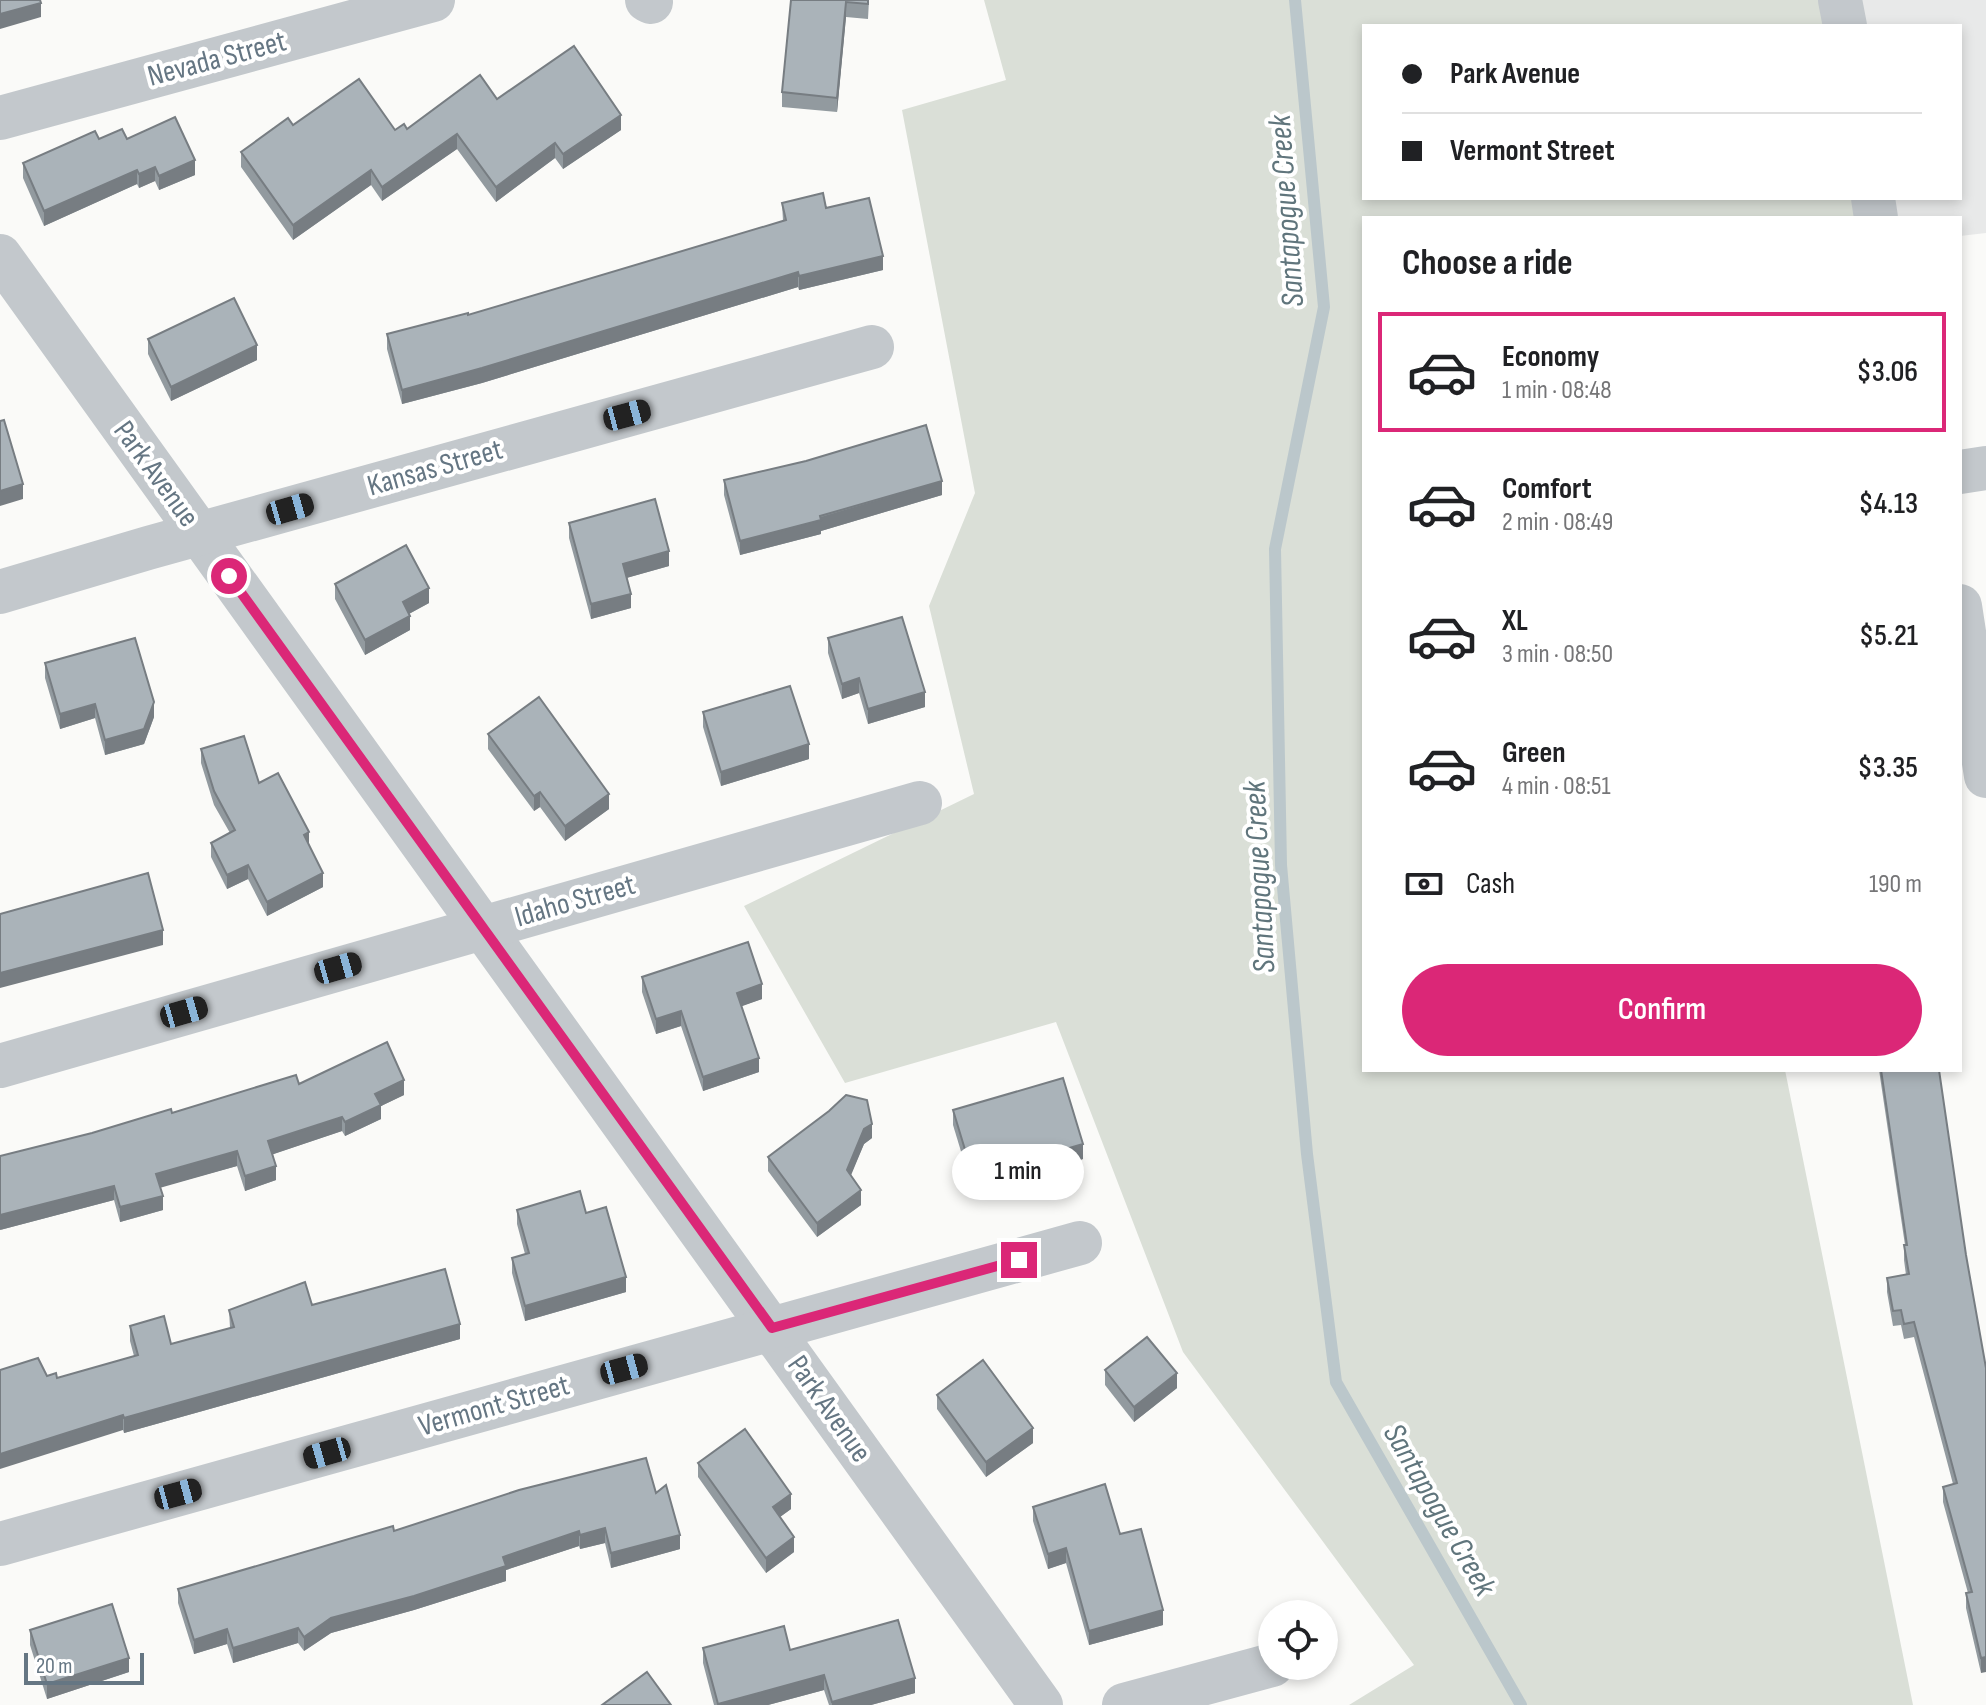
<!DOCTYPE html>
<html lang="en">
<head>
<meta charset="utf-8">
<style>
	body { margin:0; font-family:"Sofia Sans Condensed",sans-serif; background:#f6f6f6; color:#202124; height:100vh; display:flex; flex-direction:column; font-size:30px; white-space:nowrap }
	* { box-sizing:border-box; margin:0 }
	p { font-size:26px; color:#757577 }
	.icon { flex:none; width:44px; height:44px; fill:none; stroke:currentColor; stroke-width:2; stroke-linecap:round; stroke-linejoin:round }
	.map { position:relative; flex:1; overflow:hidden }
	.details { position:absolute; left:1362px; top:216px; width:600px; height:856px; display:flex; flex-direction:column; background:#fff; border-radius:0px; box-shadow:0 4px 12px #0003 }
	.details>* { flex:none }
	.hud { position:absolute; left:1362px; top:24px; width:600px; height:176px; border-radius:0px; box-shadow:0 4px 12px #0003; display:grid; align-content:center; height:176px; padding:0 40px; background:#fff }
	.tools { position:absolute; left:1258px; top:1600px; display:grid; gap:16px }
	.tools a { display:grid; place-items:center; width:80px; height:80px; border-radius:50%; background:#fff; box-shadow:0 4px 12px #0003; font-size:40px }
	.scale { position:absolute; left:24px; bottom:20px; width:120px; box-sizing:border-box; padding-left:8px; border:4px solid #657683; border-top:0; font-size:22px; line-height:28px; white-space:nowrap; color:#657683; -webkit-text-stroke:6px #fff; paint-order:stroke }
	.end { position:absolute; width:36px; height:36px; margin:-18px; border:10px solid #db2777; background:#fff; box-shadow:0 0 0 4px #fff }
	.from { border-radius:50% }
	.bubble { position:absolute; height:56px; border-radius:28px; background:#fff; box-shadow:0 4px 12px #0003; font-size:26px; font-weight:600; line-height:56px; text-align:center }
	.car { position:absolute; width:24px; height:48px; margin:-24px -12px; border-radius:10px; box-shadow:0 0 6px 2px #0007; background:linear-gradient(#222 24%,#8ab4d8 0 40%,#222 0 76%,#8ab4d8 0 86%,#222 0) }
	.hud b { display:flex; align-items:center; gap:28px; height:76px; font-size:30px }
	.hud b+b { border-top:2px solid #e0e0e0 }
	.hud i { width:20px; height:20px; background:#202124 }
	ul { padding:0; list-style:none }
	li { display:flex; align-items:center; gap:24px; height:120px; margin:0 16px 12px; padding:0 24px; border:4px solid transparent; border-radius:0px }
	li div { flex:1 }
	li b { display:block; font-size:30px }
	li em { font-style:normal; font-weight:600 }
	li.selected { border-color:#db2777 }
	li>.icon { width:72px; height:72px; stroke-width:1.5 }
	h2 { padding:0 40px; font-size:36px; line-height:96px }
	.pay { display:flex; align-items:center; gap:20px; height:88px; padding:0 40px; font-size:30px }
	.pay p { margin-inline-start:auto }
	.cta { display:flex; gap:16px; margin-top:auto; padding:16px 40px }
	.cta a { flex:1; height:92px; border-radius:48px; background:#db2777; color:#fff; font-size:32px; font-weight:600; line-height:92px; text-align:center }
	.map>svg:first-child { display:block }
	.built { fill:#e8e9e9 }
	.green { fill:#dadfd7 }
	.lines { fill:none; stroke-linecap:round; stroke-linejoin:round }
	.stream { stroke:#bbc7cb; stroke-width:12 }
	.minor { stroke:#c3c8cc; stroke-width:44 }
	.wall { fill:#929a9f }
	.shaded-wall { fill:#777d82 }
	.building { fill:#aab3b9; stroke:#777d82; stroke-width:2 }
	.route { stroke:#db2777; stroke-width:10 }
	.labels { text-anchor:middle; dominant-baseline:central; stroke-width:8; stroke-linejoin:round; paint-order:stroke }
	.street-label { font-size:30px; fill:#657683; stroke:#fff }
	.water-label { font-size:32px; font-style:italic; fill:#60757c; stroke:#fff }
</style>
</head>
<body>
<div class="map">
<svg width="1986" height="1705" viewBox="0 0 1986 1705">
	<rect width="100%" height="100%" fill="#fafaf8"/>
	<!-- built -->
	<path class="built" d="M1828 0H1986V233L1960 236V218H1868L1865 198H1960V26H1832Z"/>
	<!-- green -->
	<path class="green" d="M984 0H1830L1835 26H1364V198H1870L1874 218H1364V1070H1785L1913 1705H1349L1414 1665 1183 1352 1056 1022 845 1083 744 906 974 794 929 606 975 493 902 110 1006 80Z"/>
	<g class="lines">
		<!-- stream -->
		<path class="stream" d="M1295 0 1324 307 1275 549 1281 865 1307 1154 1336 1382 1521 1705"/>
		<!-- minor -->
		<g class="minor">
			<path d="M647 0 651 2"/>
			<path d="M1840 0 1845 26"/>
			<path d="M0 118 433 0"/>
			<path d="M1873 198 1876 218"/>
			<path d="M0 256 1041 1705"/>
			<path d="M1960 472 1986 468"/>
			<path d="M0 592 148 548 872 347"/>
			<path d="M1960 606 1986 776"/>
			<path d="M0 1066 920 803"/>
			<path d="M0 1544 1080 1243"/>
			<path d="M1124 1705 1272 1665"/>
		</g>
	</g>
	<!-- wall -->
	<g class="wall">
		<path d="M791 0H869L868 19 846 17 837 112 782 107V92Z"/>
		<path d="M497 99 621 130 563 169 555 158 496 202 457 149 382 201 371 185 293 240 241 167V152L293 125 395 130 407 129Z"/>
		<path d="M99 139H127L195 175 159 190 155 181 139 188 137 184 44 226 23 178V163Z"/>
		<path d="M782 203 826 208 883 270 799 290 798 287 482 383 402 404 387 349V334L468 315 783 221Z"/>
		<path d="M148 339 257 360 171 401 148 354Z"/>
		<path d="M724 480 942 495 821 531V534L740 555 724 495Z"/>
		<path d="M569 523 669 566 626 578 631 608 591 619 569 538Z"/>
		<path d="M335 584 429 603 409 614 410 630 365 655 335 599Z"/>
		<path d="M828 638 925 707 868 724 859 693 842 699 828 653Z"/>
		<path d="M45 663 154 717 144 744 105 755 95 718 60 729 45 678Z"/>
		<path d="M703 712 809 759 721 786 703 727Z"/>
		<path d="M488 734 609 809 565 841 540 807 534 811 488 749Z"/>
		<path d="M201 749 259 783 309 845 323 887 267 916 248 879 227 889 211 857V843L230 833 214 805 201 763Z"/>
		<path d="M642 977 762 999 741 1006 759 1072 703 1091 681 1026 656 1034 642 992Z"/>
		<path d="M1879 1070H1939L1966 1255 1986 1368 1981 1673 1966 1608V1593H1968L1943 1502V1487L1953 1484 1914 1337 1904 1339 1901 1325 1893 1326 1887 1292V1278L1906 1275 1904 1260V1245H1905Z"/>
		<path d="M299 1084 404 1095 381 1106V1119L345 1136 342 1131 273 1154 276 1180 245 1191 237 1166 160 1187 163 1210 120 1222 114 1200 0 1230 172 1113Z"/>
		<path d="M953 1110 1083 1159 973 1191 953 1125Z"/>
		<path d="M872 1138 864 1144 850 1176 861 1205 817 1237 768 1171V1157Z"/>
		<path d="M517 1210 626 1292 525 1321 512 1273V1258L525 1254 517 1224Z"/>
		<path d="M312 1305 460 1339 124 1433 123 1430 47 1376 57 1378 134 1356 130 1341V1326L171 1344 230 1328 229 1310Z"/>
		<path d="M1105 1370 1177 1388 1134 1422 1105 1385Z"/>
		<path d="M937 1395 1033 1443 986 1477 937 1409Z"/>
		<path d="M698 1463 791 1509 780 1517 794 1552 766 1573 698 1477Z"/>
		<path d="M656 1493 680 1549 611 1568 605 1543 580 1549 579 1546 506 1570V1581L414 1610 331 1633 304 1651 298 1643 233 1663 227 1644 194 1654 178 1603V1589L394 1531Z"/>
		<path d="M1033 1507 1120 1534 1163 1625 1089 1645 1066 1563 1048 1569 1033 1521Z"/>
		<path d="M30 1630 129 1672 47 1699 30 1645Z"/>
		<path d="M703 1648 790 1650 915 1693 871 1705H829L824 1690 768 1705H714L703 1663Z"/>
	</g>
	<!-- shaded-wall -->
	<g class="shaded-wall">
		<path d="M846 2V17L837 112V98Z"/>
		<path d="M41 3V17L0 29V14Z"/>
		<path d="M621 115V130L563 169V154Z"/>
		<path d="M457 134V149L382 201V187Z"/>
		<path d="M555 143V158L496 202V187Z"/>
		<path d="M195 160V175L159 190V176Z"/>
		<path d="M155 167V181L139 188V174Z"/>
		<path d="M137 170V184L44 226V211Z"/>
		<path d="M371 170V185L293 240V225Z"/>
		<path d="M883 256V270L799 290V276Z"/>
		<path d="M798 272V287L482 383 402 404V390Z"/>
		<path d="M257 345V360L171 401V387Z"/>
		<path d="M942 481V495L821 531V534L740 555V541Z"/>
		<path d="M23 484V499L0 506V491Z"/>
		<path d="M669 551V566L623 579V564Z"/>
		<path d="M429 588V603L403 617V602Z"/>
		<path d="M631 594V608L591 619V604Z"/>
		<path d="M410 616V630L365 655V640Z"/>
		<path d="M859 678V693L842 699V684Z"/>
		<path d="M925 692V707L868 724V709Z"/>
		<path d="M154 702V717L144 744 105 755V740Z"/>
		<path d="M95 704V718L60 729V714Z"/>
		<path d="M809 744V759L721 786V772Z"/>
		<path d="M540 792V807L534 811V796Z"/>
		<path d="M609 794V809L565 841V826Z"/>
		<path d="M309 832V846L304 835Z"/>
		<path d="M248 865V879L227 889V875Z"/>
		<path d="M323 873V887L267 916V902Z"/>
		<path d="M163 930V945L0 988V973Z"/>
		<path d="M762 984V999L737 1008V993Z"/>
		<path d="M681 1011V1026L656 1034V1019Z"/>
		<path d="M759 1058V1072L703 1091V1077Z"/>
		<path d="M404 1080V1095L381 1106V1119L345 1136V1122L375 1094Z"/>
		<path d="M342 1117V1131L268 1156V1141Z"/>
		<path d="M872 1124V1138L864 1144 847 1185V1170L864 1129Z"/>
		<path d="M1083 1144V1159L973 1191V1176Z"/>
		<path d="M237 1151V1166L156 1189V1174Z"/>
		<path d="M276 1166V1180L245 1191V1176Z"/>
		<path d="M114 1186V1200L0 1230V1215Z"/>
		<path d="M861 1190V1205L817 1237V1223Z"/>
		<path d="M163 1196V1210L120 1222V1207Z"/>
		<path d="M626 1277V1292L525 1321V1306Z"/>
		<path d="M460 1324V1339L124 1433V1418Z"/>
		<path d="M1177 1373V1388L1134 1422V1407Z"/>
		<path d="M123 1415V1430L0 1469V1454Z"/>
		<path d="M1033 1428V1443L986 1477V1462Z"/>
		<path d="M791 1494V1509L773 1522V1507Z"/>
		<path d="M605 1528V1543L580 1549V1535Z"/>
		<path d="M579 1531V1546L506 1570V1581L414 1610 331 1633 304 1651V1637L331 1618 503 1557Z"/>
		<path d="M680 1535V1549L611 1568V1553Z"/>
		<path d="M794 1537V1552L766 1573V1558Z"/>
		<path d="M1066 1548V1563L1048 1569V1554Z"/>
		<path d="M1163 1610V1625L1089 1645V1631Z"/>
		<path d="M298 1628V1643L233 1663V1648Z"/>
		<path d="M227 1629V1644L194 1654V1640Z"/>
		<path d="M1986 1657V1672L1981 1673V1658Z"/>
		<path d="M129 1658V1672L47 1699V1684Z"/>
		<path d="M824 1675V1690L768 1705H718V1704Z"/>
		<path d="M915 1678V1693L871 1705H832V1702Z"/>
	</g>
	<!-- building -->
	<g class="building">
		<path d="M0 0H40L41 3 0 14Z"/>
		<path d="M791 0H868V4L846 2 837 98 782 92Z"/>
		<path d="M574 46 621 115 563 154 555 143 496 187 457 134 382 187 371 170 293 225 241 152 288 118 293 125 359 79 395 130 404 124 407 129 480 75 497 99Z"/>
		<path d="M175 117 195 160 159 176 155 167 139 174 137 170 44 211 23 163 95 131 99 139 122 129 127 139Z"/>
		<path d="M823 193 826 208 869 198 883 256 799 276 798 272 482 368 402 390 387 334 468 313V315L786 220 782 203Z"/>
		<path d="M234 298 257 345 171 387 148 339Z"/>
		<path d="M4 420 23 484 0 491V421Z"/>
		<path d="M926 425 942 481 820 516 821 520 740 541 724 480 806 461Z"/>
		<path d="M655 499 669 551 623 564 631 594 591 604 569 523Z"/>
		<path d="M406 545 429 588 403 602 410 616 365 640 335 584Z"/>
		<path d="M902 617 925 692 868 709 859 678 842 684 828 638Z"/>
		<path d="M135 638 154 702 144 729 105 740 95 704 60 714 45 663Z"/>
		<path d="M790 686 809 744 721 772 703 712Z"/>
		<path d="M539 697 609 794 565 826 540 792 534 796 488 734Z"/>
		<path d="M244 736 259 783 278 773 309 832 304 835 323 873 267 902 248 865 227 875 211 843 235 830 214 791 201 749Z"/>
		<path d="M148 873 163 930 0 973V914Z"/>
		<path d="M748 942 762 984 737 993 759 1058 703 1077 681 1011 656 1019 642 977Z"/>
		<path d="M387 1042 404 1080 375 1094 381 1105 345 1122 342 1117 268 1141 276 1166 245 1176 237 1151 156 1174 163 1196 120 1207 114 1186 0 1215V1156L92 1133 171 1109 172 1113 296 1075 299 1084Z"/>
		<path d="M1881 1070H1939L1966 1255 1986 1368V1657L1981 1658 1966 1593 1972 1592 1943 1487 1957 1483 1914 1322 1904 1324 1901 1310 1893 1311 1887 1278 1909 1274 1904 1245H1907Z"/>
		<path d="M1063 1078 1083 1144 973 1176 953 1110Z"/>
		<path d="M846 1095 867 1100 872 1124 864 1129 847 1170 861 1190 817 1223 768 1157 829 1111Z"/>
		<path d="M580 1191 586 1213 606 1207 626 1277 525 1306 512 1258 529 1253 517 1210Z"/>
		<path d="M445 1269 460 1324 124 1418 123 1415 0 1454V1370L38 1358 47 1376 56 1373 57 1378 138 1355 130 1326 164 1316 171 1344 234 1327 229 1310 305 1282 312 1305Z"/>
		<path d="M1147 1337 1177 1373 1134 1407 1105 1370Z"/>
		<path d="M983 1360 1033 1428 986 1462 937 1395Z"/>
		<path d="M745 1429 791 1494 773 1507 794 1537 766 1558 698 1463Z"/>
		<path d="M646 1458 656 1493 666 1485 680 1535 611 1553 605 1528 580 1535 579 1531 503 1557 506 1566 414 1596 331 1618 304 1637 298 1628 233 1648 227 1629 194 1640 178 1589 393 1526 394 1531 519 1490Z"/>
		<path d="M1105 1484 1120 1534 1141 1529 1163 1610 1089 1631 1066 1548 1048 1554 1033 1507Z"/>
		<path d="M112 1604 129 1658 47 1684 30 1630Z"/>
		<path d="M898 1620 915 1678 832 1702 824 1675 718 1704 703 1648 784 1626 790 1650Z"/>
		<path d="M647 1672 671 1705H602Z"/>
	</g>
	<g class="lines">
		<!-- route -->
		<path class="route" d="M229 576 772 1328 1019 1260"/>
	</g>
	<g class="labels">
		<!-- street labels -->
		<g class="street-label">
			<text transform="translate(217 59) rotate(-15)">Nevada Street</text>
			<text transform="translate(435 468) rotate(-16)">Kansas Street</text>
			<text transform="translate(156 474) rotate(54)">Park Avenue</text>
			<text transform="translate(575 901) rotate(-16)">Idaho Street</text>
			<text transform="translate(494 1406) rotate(-16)">Vermont Street</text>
			<text transform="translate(829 1409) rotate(55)">Park Avenue</text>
		</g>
		<!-- water labels -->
		<g class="water-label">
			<text transform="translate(1287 211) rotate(-94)">Santapogue Creek</text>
			<text transform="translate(1260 877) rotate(-93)">Santapogue Creek</text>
			<text transform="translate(1439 1510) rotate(60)">Santapogue Creek</text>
		</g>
	</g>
</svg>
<div class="tools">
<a><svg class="icon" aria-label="locate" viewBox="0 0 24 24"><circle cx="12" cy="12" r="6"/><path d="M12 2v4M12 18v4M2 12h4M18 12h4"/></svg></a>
</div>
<div class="scale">20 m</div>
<i class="end from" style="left:229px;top:576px"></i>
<i class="end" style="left:1019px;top:1260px"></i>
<div class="bubble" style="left:952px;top:1144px;width:132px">1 min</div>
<i class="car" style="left:627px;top:415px;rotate:75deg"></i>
<i class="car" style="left:290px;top:509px;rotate:74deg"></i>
<i class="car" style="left:338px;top:968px;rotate:74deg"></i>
<i class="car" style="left:184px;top:1012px;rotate:74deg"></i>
<i class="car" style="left:624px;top:1369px;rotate:75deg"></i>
<i class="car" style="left:327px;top:1453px;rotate:254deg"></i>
<i class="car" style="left:178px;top:1494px;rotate:75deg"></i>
<div class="hud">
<b><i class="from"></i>Park Avenue</b>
<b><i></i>Vermont Street</b>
</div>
<section class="details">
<h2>Choose a ride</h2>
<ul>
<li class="selected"><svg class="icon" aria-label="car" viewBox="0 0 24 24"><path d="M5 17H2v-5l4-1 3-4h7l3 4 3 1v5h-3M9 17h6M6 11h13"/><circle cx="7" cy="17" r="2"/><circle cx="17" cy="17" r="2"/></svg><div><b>Economy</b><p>1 min · 08:48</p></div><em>$3.06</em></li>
<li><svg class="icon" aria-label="car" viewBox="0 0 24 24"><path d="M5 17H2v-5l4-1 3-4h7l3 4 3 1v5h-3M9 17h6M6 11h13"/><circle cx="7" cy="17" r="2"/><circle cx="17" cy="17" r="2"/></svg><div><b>Comfort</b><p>2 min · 08:49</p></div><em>$4.13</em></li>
<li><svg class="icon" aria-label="car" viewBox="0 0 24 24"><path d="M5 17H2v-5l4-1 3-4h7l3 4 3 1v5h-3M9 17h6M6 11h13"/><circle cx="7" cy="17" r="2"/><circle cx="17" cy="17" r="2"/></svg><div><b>XL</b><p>3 min · 08:50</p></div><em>$5.21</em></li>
<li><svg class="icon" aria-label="car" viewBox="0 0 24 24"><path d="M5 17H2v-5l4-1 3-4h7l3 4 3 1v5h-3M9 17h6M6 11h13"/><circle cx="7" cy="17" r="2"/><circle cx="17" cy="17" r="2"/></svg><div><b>Green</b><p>4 min · 08:51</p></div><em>$3.35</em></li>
</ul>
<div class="pay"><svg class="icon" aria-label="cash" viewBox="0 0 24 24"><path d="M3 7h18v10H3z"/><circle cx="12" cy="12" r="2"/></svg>Cash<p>190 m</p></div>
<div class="cta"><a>Confirm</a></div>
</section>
</div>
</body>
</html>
